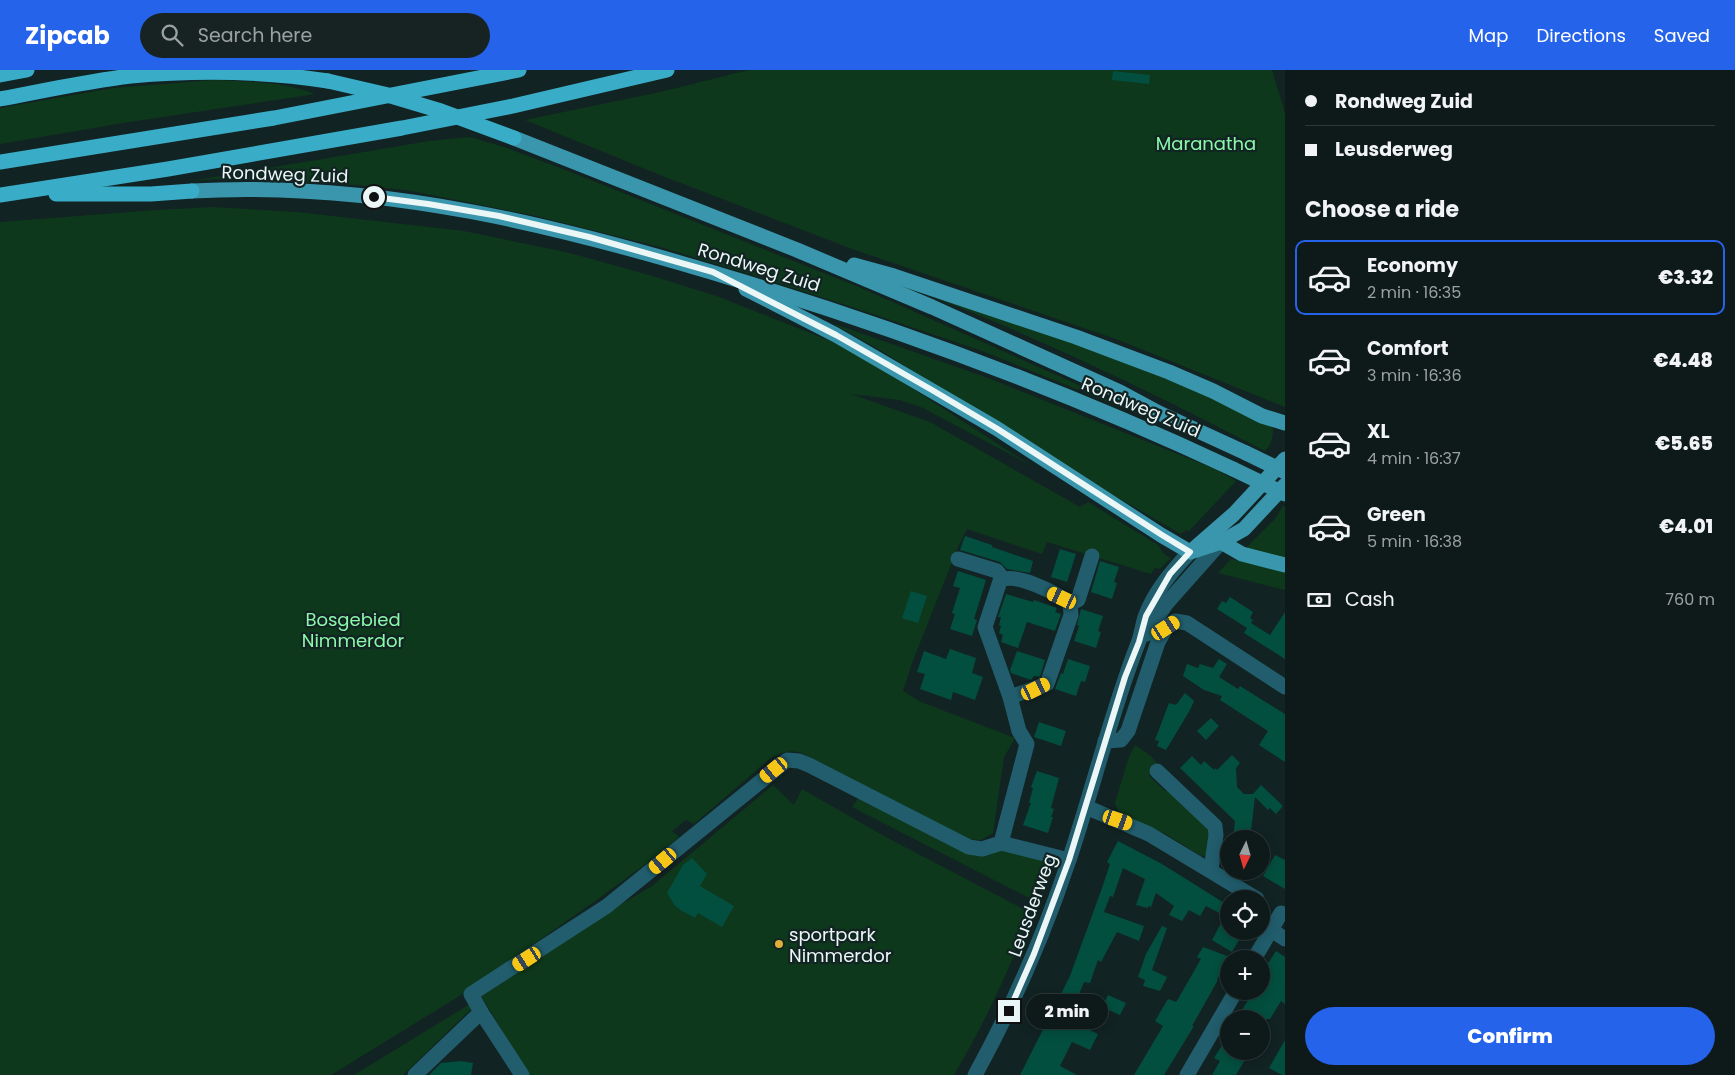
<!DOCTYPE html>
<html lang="en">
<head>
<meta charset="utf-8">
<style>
	body { margin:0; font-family:Poppins,sans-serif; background:#172323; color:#f1f3f6; height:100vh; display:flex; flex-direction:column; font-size:19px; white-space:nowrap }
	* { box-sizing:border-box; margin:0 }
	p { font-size:16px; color:#9ba1a2 }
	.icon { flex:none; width:28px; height:28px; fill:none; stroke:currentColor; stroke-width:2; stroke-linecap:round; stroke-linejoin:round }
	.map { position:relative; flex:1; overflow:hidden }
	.panel { display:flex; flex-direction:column; background:#0e1a1a; width:450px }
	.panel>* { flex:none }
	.top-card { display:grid; align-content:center; height:110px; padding:0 20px; background:#0e1a1a }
	.needle { width:32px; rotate:185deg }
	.controls { position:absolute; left:1220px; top:760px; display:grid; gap:10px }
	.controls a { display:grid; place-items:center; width:50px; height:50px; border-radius:50%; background:#0e1a1a; box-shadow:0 2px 12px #0003,0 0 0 1px #2e3839; font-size:25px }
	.end { position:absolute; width:22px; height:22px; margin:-11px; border:6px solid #ebf6f6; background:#111; box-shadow:0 0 0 2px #111 }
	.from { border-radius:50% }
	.bubble { position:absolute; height:35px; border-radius:18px; background:#0e1a1a; box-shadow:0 2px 12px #0003,0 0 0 1px #2e3839; font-size:16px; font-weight:800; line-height:35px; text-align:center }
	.car { position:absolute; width:15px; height:30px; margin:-15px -8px; border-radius:6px; box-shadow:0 0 4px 1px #0007; background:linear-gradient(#f5c518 24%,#345 0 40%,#f5c518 0 76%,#345 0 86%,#f5c518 0) }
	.top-card b { display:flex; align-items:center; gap:18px; height:48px; font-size:19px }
	.top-card b+b { border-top:1px solid #2e3839 }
	.top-card i { width:12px; height:12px; background:#f1f3f6 }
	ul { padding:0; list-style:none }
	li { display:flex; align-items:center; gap:15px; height:75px; margin:0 10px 8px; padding:0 10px; border:2px solid transparent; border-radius:10px }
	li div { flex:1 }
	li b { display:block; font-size:19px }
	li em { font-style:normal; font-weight:800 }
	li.on { border-color:#2563eb }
	li>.icon { width:45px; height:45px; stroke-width:1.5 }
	h2 { padding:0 20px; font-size:22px; line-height:60px }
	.pay { display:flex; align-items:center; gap:12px; height:55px; padding:0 20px; font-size:19px }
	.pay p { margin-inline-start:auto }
	.primary-button { display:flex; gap:10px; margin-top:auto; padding:10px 20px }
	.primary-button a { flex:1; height:58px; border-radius:30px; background:#2563eb; color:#fff; font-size:20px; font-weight:800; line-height:58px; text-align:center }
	header { display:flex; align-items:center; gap:30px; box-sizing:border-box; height:70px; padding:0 25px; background:#2563eb; color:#fff }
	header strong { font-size:24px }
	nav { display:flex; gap:28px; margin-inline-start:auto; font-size:18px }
	.search { width:350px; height:45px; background:#172323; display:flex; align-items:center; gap:12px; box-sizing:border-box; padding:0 18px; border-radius:28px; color:#9ba1a2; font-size:19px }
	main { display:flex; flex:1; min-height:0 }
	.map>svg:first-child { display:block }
	.green { fill:#0e381c }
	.building { fill:#034f3f }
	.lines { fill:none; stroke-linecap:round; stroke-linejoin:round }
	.minor { stroke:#215d6c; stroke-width:15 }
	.major { stroke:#3996ac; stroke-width:15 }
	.highway { stroke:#39adc8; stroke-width:15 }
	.major-bridge { stroke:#3996ac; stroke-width:15 }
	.highway-bridge { stroke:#39adc8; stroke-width:15 }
	.route { stroke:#ebf6f6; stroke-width:6 }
	.poi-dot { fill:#e1af34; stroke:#122323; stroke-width:2 }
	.labels { text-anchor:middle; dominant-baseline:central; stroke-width:4.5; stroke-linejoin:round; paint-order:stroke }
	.park-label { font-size:18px; fill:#8bf8a8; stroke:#122323 }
	.street-label { font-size:18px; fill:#ebf6f6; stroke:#122323 }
	.poi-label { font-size:18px; fill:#ebf6f6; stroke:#122323; text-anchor:start }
</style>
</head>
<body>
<header>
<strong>Zipcab</strong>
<div class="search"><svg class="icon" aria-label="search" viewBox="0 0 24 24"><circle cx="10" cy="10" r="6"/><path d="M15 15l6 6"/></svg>Search here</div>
<nav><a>Map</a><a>Directions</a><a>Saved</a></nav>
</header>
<main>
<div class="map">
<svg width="1285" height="1005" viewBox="0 0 1285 1005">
	<rect width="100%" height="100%" fill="#122323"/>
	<!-- green -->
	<g class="green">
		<path d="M749 0H1272L1285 43V337L1116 269 852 179 660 105 525 50 665 21Z"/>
		<path d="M215 10C250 12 281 11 315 24L123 53 0 74V38L113 18Z"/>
		<path d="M470 67 507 78 568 101 861 218 1070 311 1145 347 982 281 858 239 753 205 660 177 536 146 406 120 357 115 283 111 216 109 191 111 429 71Z"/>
		<path d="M213 137 297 142 464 161 570 183 656 207 719 227 833 272 865 289 907 315 1032 396 923 338 900 330 851 324 930 352 1080 437 1088 432 1158 475 1164 484 1171 488 1160 499 1155 498 1151 504 1047 472 1042 484 967 459 958 477 912 593 903 621 921 632 1015 668 1004 687 993 763 981 770 969 769 802 683C790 680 783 682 772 687L694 754 686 750 672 761 679 767 659 784 598 829 461 925 331 1005H0V152L156 140Z"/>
		<path d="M933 227 1072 271 1194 320 1273 358C1273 367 1271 375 1265 381 1157 325 1047 271 933 227Z"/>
		<path d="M832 253 988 308 1215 399 1236 411 1189 461 1186 460 1181 464 1072 401 883 282Z"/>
		<path d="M1283 436H1285V491L1246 478 1275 449Z"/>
		<path d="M1231 489 1285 502V520L1218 503Z"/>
		<path d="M1135 675 1151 686 1159 696 1149 706 1165 721 1168 720 1211 761 1207 785 1201 786 1164 763 1119 744 1115 733 1129 687Z"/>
		<path d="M773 715 794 735 802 719 884 766 1031 843C1009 901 985 952 954 1005H529L481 926 608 842 652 816Z"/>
		<path d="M859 727 965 781 1003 777 1049 790 1035 831 852 737Z"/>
		<path d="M470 934 472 938 403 1005H354Z"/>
	</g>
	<!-- building -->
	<g class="building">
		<path d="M1113 1 1150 5 1149 14 1112 10Z"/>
		<path d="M965 466 992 475V477L1033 491 1030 503 1007 499 1000 492 960 480Z"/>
		<path d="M1060 479 1076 484 1067 512 1051 507Z"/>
		<path d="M1100 491 1119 497 1114 512 1117 513 1112 529 1091 522Z"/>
		<path d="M958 501 986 510 974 549 977 550 972 566 950 559 955 544 952 543 960 518 953 516Z"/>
		<path d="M911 521 927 526 918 553 902 548Z"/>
		<path d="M1006 524 1033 532 1034 530 1057 538 1055 542 1061 544 1055 561 1027 552 1018 578 1001 572 1003 565 999 563 1001 556 999 555 1001 547H998Z"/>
		<path d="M1230 527 1253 542 1250 548 1253 550 1251 553 1270 565 1285 542V589L1244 563 1247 558 1217 539 1222 531 1226 533Z"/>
		<path d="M1081 539 1103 546 1098 561 1101 562 1096 578 1074 571 1079 556 1077 555Z"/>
		<path d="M950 579 976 588 972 603 983 607 975 630 953 622 951 630 920 619 925 604 917 602 924 581 946 589Z"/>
		<path d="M1017 581 1045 590 1040 607 1034 606 1031 610 1011 603 1010 600Z"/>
		<path d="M1068 589 1090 596 1085 612 1081 611 1076 626 1055 619 1061 603 1063 604Z"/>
		<path d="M1219 589 1227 594 1219 607 1238 619 1240 616 1285 644V692L1259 675 1268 661 1220 630 1222 626 1204 620 1183 606 1187 594 1198 598 1200 594 1213 598Z"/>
		<path d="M1185 623 1194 631 1190 640 1166 680 1157 676 1159 671 1155 670 1169 633 1176 635Z"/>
		<path d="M1211 648 1219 656 1206 670 1197 661Z"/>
		<path d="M1039 652 1066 661 1061 676 1034 667Z"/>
		<path d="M1232 685 1240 693 1236 698 1237 717 1244 724H1253L1261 715 1283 736 1276 744 1270 738 1268 740 1255 727 1250 769H1233L1235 751 1180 698 1192 686 1201 695 1204 691 1214 700 1215 698 1217 700Z"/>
		<path d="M1037 701 1059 708 1051 738 1054 739 1051 747H1053L1048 763 1023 755 1031 733H1029L1033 718 1031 717Z"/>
		<path d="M1118 771 1162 794 1229 836V861H1244L1232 882 1212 870 1225 846 1206 836 1200 846 1189 840 1182 851 1169 845 1174 836 1156 823 1151 837 1148 836V838L1136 835 1145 809 1123 798 1113 827 1110 826 1104 842 1144 856 1139 871 1117 862 1101 892 1098 890 1090 913 1084 912 1077 929 1081 931 1071 951 1098 964 1090 980 1072 972 1060 996 1077 1005H1020L1070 906 1102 818 1110 794 1107 792Z"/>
		<path d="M1275 785 1285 790V819L1263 806Z"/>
		<path d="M692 788 707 804 700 816 734 836 722 857 698 843 695 848 682 841 675 836 667 823 683 795Z"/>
		<path d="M1162 856 1167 858 1152 900 1167 907 1160 921 1143 916 1145 910 1138 907 1146 884Z"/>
		<path d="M1203 877 1230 887 1219 906 1217 909 1218 910 1192 956H1194L1164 1005H1134L1163 956 1155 951 1168 929 1176 932 1178 929 1201 889 1197 887Z"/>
		<path d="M1276 881 1285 887V934L1281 931 1270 949H1237L1253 921H1261V904Z"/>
		<path d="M1108 925 1126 933 1120 945 1102 937Z"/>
		<path d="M1229 964V981H1235L1246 988 1236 1005H1212L1220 991 1214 988Z"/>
		<path d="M1285 970V1005H1282L1269 998Z"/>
		<path d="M461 991 473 993 471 1005H429L441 993Z"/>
	</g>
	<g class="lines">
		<!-- minor -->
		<g class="minor">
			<path d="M958 489 997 501 1003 509"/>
			<path d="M1070 533 1078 530 1092 486"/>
			<path d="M1147 564 1166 534 1221 472"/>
			<path d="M1105 671 1121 670 1128 661 1158 572 1166 558 1175 551 1187 553 1285 617"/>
			<path d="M1157 701 1215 756 1216 765 1211 799"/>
			<path d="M1086 737 1149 764 1257 829"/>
			<path d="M1001 773 1027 674 1019 661 1010 627 985 557 1000 511C1015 501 1057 524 1070 533L1071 545 1047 614 1010 627"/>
			<path d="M1271 860 1285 869"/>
			<path d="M1254 889 1281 843"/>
			<path d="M415 1005 481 942"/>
			<path d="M522 1005 481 942 471 924 607 836 787 690 799 691 809 695 969 777 982 779 1001 773 1069 790"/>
			<path d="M975 1005C1013 936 1044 865 1069 790 1093 719 1110 646 1137 576 1141 567 1142 557 1145 547 1154 522 1172 501 1190 482"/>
			<path d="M1187 1005 1236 921"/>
		</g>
		<!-- major -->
		<g class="major">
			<path d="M514 68 797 180 932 237 1120 322 1159 343 1246 383"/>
			<path d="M192 121C381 110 565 157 744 212 911 263 1075 325 1233 399"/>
			<path d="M854 195 894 206 1076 267 1169 302 1213 321 1262 346 1285 353"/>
			<path d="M746 219 836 265 996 358 1161 465 1190 482 1221 472 1244 459 1285 415"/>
			<path d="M1221 472 1242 484 1285 495"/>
			<path d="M1195 478 1234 444 1285 389"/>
		</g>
		<!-- highway -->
		<g class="highway">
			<path d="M0 5 27 0"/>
			<path d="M0 29C43 21 87 11 131 6 197 0 263 1 328 11"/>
			<path d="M0 92 274 48 519 0"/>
			<path d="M56 124H151L192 121"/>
			<path d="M0 125 168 99 402 58 513 36 667 0"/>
		</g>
		<!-- major-bridge -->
		<g class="major-bridge">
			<path d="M1246 383 1285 402"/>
			<path d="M1233 399 1285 424"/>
		</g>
		<!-- highway-bridge -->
		<path class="highway-bridge" d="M328 11 384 24 441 41 514 68"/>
	</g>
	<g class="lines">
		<!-- route -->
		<path class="route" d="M374 127 428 134 499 146 589 167 713 202 836 265 932 320 996 358 1162 465 1190 482 1170 504 1146 546 1139 572 1125 607 1069 790 1034 884 1009 941"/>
	</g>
	<!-- markers -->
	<circle class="poi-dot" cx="779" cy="874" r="5"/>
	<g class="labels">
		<!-- park labels -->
		<g class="park-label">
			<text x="1206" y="73">Maranatha</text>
			<text x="353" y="549">Bosgebied<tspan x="353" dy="21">Nimmerdor</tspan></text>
		</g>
		<!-- street labels -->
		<g class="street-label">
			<text transform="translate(285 104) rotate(2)">Rondweg Zuid</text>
			<text transform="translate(759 197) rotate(17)">Rondweg Zuid</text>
			<text transform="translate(1141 337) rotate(23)">Rondweg Zuid</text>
			<text transform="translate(1032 835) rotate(-70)">Leusderweg</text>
		</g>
		<!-- poi labels -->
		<g class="poi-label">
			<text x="789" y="864">sportpark<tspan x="789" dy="21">Nimmerdor</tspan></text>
		</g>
	</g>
</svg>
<div class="controls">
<a><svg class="needle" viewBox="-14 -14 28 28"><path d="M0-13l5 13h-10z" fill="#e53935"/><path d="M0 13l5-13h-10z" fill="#9ba1a2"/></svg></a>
<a><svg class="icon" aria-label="locate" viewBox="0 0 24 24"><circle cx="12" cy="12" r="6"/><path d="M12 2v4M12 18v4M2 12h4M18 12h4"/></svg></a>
<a>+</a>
<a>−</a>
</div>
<i class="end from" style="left:374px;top:127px"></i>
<i class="end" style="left:1009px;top:941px"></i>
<div class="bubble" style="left:1026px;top:924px;width:82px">2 min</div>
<i class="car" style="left:1062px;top:528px;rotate:295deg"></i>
<i class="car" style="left:1166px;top:558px;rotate:57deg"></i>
<i class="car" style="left:1036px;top:619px;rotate:64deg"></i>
<i class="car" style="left:774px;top:700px;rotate:231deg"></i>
<i class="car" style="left:1118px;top:750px;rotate:109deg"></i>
<i class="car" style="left:663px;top:791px;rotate:230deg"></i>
<i class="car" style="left:527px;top:889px;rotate:237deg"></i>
</div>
<section class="panel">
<div class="top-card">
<b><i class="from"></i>Rondweg Zuid</b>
<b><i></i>Leusderweg</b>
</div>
<h2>Choose a ride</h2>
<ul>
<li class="on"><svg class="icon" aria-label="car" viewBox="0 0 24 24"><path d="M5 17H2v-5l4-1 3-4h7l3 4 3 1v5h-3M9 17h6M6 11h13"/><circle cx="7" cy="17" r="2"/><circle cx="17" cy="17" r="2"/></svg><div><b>Economy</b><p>2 min · 16:35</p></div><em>€3.32</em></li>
<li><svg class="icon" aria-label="car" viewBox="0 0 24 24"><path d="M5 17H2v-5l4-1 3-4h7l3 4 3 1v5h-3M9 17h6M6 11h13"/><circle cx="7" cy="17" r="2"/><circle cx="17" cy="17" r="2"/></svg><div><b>Comfort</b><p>3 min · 16:36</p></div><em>€4.48</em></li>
<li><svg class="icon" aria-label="car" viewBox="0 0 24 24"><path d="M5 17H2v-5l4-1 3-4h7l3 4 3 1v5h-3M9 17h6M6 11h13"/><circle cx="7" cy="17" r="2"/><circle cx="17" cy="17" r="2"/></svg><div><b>XL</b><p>4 min · 16:37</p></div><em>€5.65</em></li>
<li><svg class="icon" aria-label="car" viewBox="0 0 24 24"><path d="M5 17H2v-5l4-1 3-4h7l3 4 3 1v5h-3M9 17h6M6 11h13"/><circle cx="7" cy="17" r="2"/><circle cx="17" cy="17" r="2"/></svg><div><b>Green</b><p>5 min · 16:38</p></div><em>€4.01</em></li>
</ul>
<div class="pay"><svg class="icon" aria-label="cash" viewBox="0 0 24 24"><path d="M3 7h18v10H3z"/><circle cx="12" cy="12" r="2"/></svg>Cash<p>760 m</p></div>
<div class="primary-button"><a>Confirm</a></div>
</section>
</main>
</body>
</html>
